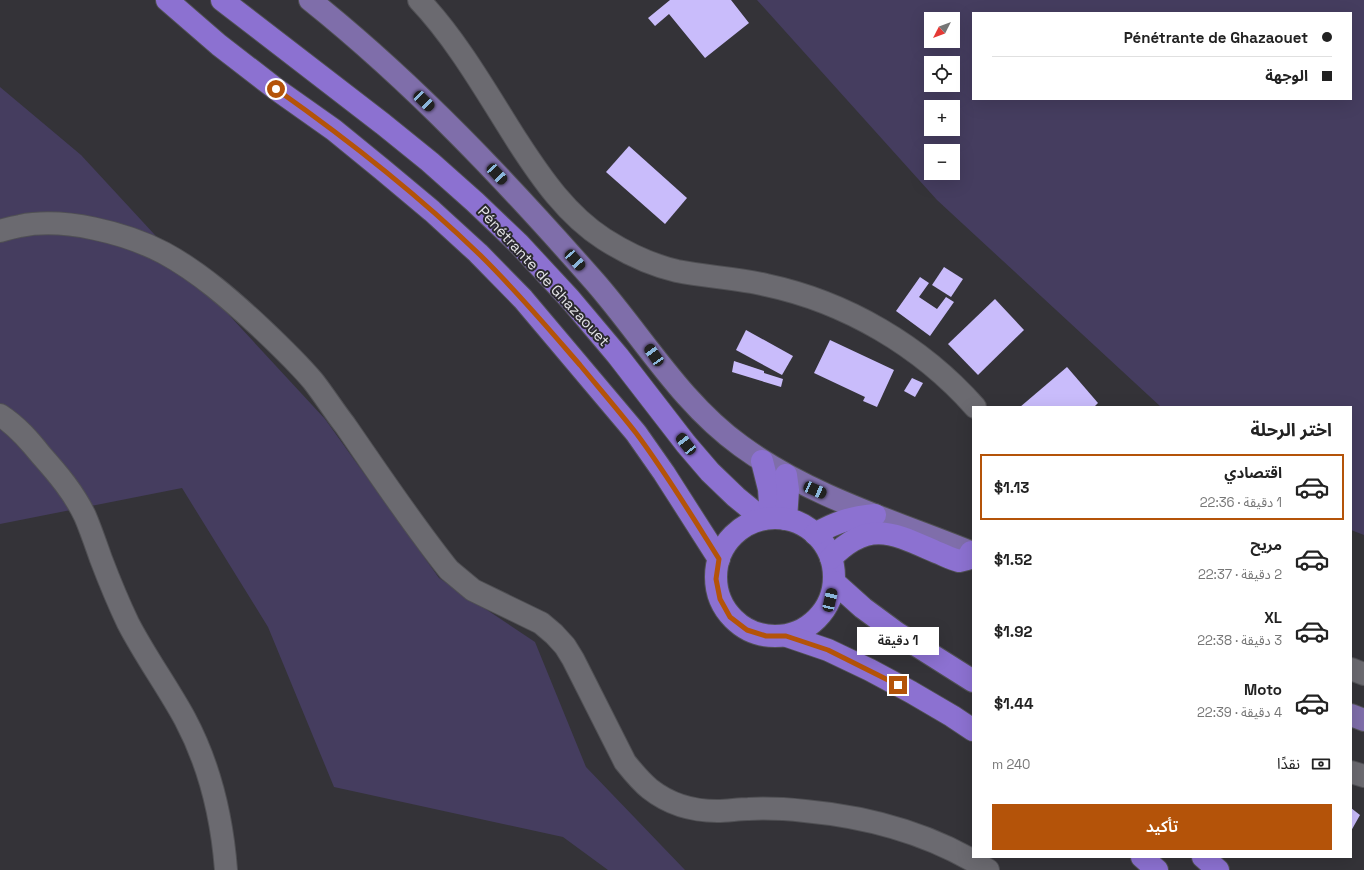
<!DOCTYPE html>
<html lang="ar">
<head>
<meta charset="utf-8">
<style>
	body { margin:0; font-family:"Space Grotesk","Noto Sans Arabic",sans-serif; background:#f6f6f6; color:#222; direction:rtl; height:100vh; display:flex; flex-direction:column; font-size:15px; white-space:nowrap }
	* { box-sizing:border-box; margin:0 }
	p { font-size:13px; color:#767676 }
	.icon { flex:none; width:22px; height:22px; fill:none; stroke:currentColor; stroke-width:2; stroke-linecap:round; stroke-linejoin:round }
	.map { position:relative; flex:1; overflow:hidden; direction:ltr }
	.panel { position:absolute; left:972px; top:406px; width:380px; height:452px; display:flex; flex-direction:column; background:#fff; border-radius:0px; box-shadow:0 4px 16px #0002; direction:rtl }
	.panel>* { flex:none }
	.top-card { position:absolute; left:972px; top:12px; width:380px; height:88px; border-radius:0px; box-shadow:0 4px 16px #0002; direction:rtl; display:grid; align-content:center; height:88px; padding:0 20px; background:#fff }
	.needle { width:26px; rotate:228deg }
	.buttons { position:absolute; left:924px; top:12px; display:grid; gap:8px }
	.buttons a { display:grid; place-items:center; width:36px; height:36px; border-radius:0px; background:#fff; box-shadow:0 4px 16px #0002; font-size:20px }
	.end { position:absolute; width:18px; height:18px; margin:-9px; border:5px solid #b45309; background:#fff; box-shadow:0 0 0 2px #fff }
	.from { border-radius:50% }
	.bubble { position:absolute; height:28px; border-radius:0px; background:#fff; box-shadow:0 4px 16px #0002; font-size:13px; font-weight:600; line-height:28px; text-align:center; direction:rtl }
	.car { position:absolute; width:12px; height:24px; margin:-12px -6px; border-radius:5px; box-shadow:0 0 3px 1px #0007; background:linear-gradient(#222 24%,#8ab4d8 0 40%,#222 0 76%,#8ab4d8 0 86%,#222 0) }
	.top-card b { display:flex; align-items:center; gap:14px; height:38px; font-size:15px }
	.top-card b+b { border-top:1px solid #e0e0e0 }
	.top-card i { width:10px; height:10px; background:#222 }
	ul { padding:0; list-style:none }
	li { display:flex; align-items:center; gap:12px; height:66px; margin:0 8px 6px; padding:0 12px; border:2px solid transparent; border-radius:0px }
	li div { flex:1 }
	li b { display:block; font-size:15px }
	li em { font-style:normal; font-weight:600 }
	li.active { border-color:#b45309 }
	li>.icon { width:36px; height:36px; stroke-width:1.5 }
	h2 { padding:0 20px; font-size:18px; line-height:48px }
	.pay { display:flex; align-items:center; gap:10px; height:44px; padding:0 20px; font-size:15px }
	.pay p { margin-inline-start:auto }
	.button { display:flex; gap:8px; margin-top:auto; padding:8px 20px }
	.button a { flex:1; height:46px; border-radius:0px; background:#b45309; color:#fff; font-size:16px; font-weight:600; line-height:46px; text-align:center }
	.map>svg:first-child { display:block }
	.green { fill:#453d5f; fill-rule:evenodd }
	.building { fill:#c9bcfb }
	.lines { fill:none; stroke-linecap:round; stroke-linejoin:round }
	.minor-casing { stroke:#505054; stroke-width:24 }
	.major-casing { stroke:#505054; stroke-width:24 }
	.highway-casing { stroke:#505054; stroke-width:24 }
	.minor { stroke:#6b6a70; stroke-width:22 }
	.major { stroke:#7f6eaa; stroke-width:22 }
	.highway { stroke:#8c71d1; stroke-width:22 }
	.route { stroke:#b45309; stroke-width:5 }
	.labels { text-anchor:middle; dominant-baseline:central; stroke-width:4; stroke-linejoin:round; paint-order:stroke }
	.street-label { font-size:15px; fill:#e5e5e8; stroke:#2a292e }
</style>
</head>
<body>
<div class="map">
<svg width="1364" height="870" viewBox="0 0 1364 870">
	<rect width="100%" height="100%" fill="#343338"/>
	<!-- green -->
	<g class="green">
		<path d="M757 0H1364V535L1351 530V407H1161L937 200ZM973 13H1351V99H973ZM931 19H953V41H931ZM931 63H953V85H931ZM931 107H953V129H931ZM931 151H953V173H931Z"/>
		<path d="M0 87 81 155 325 419 439 578 535 642 586 767 685 870H608L563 837 334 787 268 627 182 488 0 524Z"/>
	</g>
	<!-- building -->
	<g class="building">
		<path d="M670 0H731L749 23 705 58 669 14 655 26 648 18Z"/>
		<path d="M629 146 687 198 665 224 606 172Z"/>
		<path d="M944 267 963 279 951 297 932 285Z"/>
		<path d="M920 277 929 283 919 297 937 309 946 297 954 302 930 336 896 311Z"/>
		<path d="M995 299 1024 330 978 375 948 344Z"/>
		<path d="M746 330 793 356 782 375 736 350Z"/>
		<path d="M830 340 894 370 877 407 863 401 865 397 814 373Z"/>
		<path d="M734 361 764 371V373L783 379 781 387 732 372Z"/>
		<path d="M1067 367 1098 403 1094 407H1020Z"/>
		<path d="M912 378 923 383 915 397 904 391Z"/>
		<path d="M1351 808 1360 815 1351 831Z"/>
	</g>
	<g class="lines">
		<!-- minor casing -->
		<g class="minor-casing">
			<g id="minor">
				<path d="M419 0C458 41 488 95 518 142 542 179 567 215 604 239 626 253 651 265 677 271 706 277 737 278 766 285 846 302 921 346 975 407"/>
				<path d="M0 231C7 229 14 227 20 226 64 217 126 233 164 253 199 272 231 300 260 327 278 344 297 362 313 381 324 395 334 411 345 425 379 474 412 524 449 570L473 590 541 623 554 634 565 646 573 659 625 762C633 772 640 781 650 789 669 804 693 811 717 811 728 811 738 809 748 809 767 808 786 809 805 811 870 817 934 835 988 870"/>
				<path d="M0 415C17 426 29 440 41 455 58 474 74 493 85 516 91 530 96 545 101 559 109 580 118 602 128 623 145 656 167 686 185 719 210 766 222 818 226 870"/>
				<path d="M1351 669 1364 674"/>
				<path d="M1351 772 1364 776"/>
			</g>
		</g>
		<!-- major casing -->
		<g class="major-casing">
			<g id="major">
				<path d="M310 0C415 84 507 182 595 282 643 337 681 403 741 446 811 497 894 521 973 553"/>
				<path d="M1351 715 1364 720"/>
			</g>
		</g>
		<!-- highway casing -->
		<g class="highway-casing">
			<g id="highway">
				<path d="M167 0 219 45 276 89 334 130 383 170 432 211 478 253 523 299 636 433 664 473 719 559"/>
				<path d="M222 0 383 124 430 162 475 202 519 244 570 299 618 356 686 444 710 472 736 497 763 519"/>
				<path d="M762 461 769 489 771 518"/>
				<path d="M786 475 788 490 786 519"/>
				<circle cx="775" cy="577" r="59"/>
				<path d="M815 534C836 522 852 517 875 515"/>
				<path d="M831 558C869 519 893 533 936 552 944 555 951 559 959 561L967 559 971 552"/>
				<path d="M834 582 863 608 897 633 973 681"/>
				<path d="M787 636 828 650 870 670 911 692 952 716 973 730"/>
				<path d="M1142 857 1157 870"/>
				<path d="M1203 857 1218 870"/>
			</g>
		</g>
		<!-- minor -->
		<use href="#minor" class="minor"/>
		<!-- major -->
		<use href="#major" class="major"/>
		<!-- highway -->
		<use href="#highway" class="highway"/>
	</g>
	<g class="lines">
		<!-- route -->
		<path class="route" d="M276 89C347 139 416 193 479 254 515 289 547 327 580 365 599 388 618 410 636 433 666 473 692 516 719 559L716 579 720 599 730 617 747 630 766 636H786L828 650 898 685"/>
	</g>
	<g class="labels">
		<!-- street labels -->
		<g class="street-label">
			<text transform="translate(544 276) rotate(47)">Pénétrante de Ghazaouet</text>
		</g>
	</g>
</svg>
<div class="buttons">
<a><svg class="needle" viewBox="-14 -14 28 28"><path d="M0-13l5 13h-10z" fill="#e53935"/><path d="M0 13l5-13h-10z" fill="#767676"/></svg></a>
<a><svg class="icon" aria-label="locate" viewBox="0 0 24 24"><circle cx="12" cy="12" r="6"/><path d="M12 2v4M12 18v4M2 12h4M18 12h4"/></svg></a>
<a>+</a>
<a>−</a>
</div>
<i class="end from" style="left:276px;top:89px"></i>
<i class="end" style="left:898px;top:685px"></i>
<div class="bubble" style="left:857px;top:627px;width:82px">1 دقيقة</div>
<i class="car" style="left:424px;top:101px;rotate:134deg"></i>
<i class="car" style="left:497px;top:174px;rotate:137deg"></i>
<i class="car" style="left:575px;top:260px;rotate:138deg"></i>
<i class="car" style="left:654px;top:355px;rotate:325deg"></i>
<i class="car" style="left:686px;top:444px;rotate:322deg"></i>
<i class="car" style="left:815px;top:490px;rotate:114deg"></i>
<i class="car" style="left:830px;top:600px;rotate:13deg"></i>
<div class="top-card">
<b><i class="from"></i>Pénétrante de Ghazaouet</b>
<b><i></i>الوجهة</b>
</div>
<section class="panel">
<h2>اختر الرحلة</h2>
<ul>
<li class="active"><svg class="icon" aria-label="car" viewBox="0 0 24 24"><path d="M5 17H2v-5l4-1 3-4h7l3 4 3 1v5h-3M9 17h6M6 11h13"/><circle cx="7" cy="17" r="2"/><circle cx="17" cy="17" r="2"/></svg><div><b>اقتصادي</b><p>1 دقيقة · 22:36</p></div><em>$1.13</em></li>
<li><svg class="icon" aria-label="car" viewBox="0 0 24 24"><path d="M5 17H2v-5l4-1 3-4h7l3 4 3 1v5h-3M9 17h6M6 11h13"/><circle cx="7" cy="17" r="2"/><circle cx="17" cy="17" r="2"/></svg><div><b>مريح</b><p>2 دقيقة · 22:37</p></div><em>$1.52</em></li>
<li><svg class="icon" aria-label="car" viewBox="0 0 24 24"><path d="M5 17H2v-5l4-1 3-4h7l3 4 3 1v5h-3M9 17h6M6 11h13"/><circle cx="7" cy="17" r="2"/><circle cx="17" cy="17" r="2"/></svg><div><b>XL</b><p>3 دقيقة · 22:38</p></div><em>$1.92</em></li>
<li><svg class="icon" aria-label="car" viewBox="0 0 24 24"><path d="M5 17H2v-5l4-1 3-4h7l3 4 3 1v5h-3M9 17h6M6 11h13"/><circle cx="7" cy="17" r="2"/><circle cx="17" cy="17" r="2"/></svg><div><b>Moto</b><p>4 دقيقة · 22:39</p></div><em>$1.44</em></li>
</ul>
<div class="pay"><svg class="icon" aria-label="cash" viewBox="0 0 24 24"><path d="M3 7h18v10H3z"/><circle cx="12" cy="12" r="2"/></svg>نقدًا<p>240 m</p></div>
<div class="button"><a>تأكيد</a></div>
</section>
</div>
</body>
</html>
